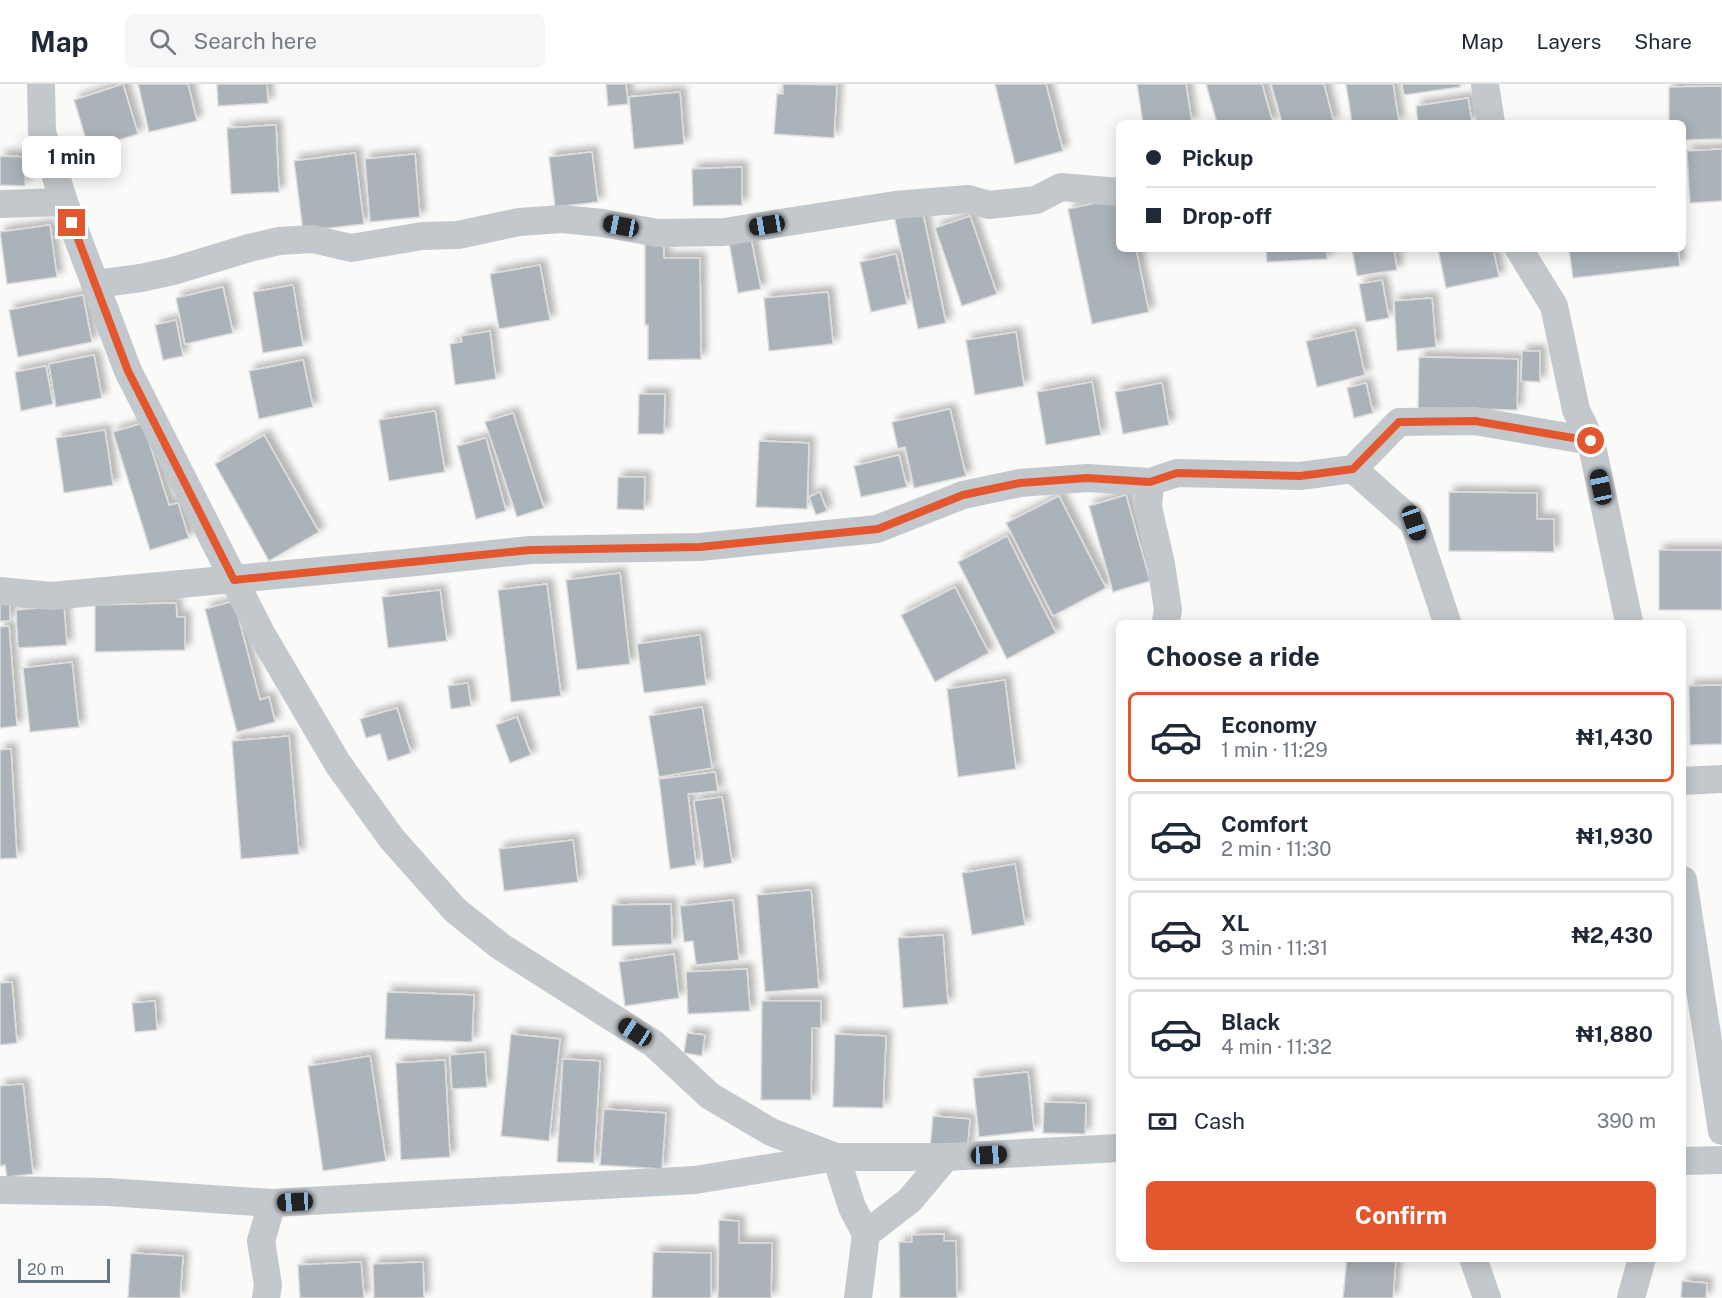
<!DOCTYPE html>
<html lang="en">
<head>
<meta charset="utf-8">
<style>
	body { margin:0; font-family:"Public Sans",sans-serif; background:#f6f6f7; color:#1f2937; height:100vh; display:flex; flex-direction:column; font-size:22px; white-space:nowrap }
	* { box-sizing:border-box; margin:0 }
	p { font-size:20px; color:#747a83 }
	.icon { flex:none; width:33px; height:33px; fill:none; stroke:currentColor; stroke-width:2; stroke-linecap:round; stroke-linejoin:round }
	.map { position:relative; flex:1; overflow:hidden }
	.sheet { position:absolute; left:1116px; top:536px; width:570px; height:642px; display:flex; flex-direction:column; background:#fff; border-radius:9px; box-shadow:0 3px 15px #0003 }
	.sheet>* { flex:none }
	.hud { position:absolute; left:1116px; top:36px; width:570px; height:132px; border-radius:9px; box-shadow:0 3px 15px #0003; display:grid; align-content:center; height:132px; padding:0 30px; background:#fff }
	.scale { position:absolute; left:18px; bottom:15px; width:92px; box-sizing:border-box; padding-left:6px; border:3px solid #657683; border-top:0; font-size:16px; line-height:21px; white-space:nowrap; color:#657683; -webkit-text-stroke:4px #fff; paint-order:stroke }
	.end { position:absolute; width:27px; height:27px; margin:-14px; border:8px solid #e4572e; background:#fff; box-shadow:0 0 0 3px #fff }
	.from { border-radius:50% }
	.bubble { position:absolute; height:42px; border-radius:9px; background:#fff; box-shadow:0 3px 15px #0003; font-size:20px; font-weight:700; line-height:42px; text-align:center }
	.car { position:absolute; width:18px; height:36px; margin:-18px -9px; border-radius:8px; box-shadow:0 0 4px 2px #0007; background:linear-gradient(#222 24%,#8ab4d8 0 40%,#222 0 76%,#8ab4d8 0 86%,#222 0) }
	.hud b { display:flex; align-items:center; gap:21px; height:57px; font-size:22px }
	.hud b+b { border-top:2px solid #e0e1e3 }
	.hud i { width:15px; height:15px; background:#1f2937 }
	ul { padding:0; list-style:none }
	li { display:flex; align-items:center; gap:18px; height:90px; margin:0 12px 9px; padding:0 18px; border:3px solid #e0e1e3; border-radius:9px }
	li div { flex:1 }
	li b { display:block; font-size:22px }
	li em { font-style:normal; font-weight:700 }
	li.selected { border-color:#e4572e }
	li>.icon { width:54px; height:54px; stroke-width:1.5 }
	h2 { padding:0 30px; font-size:27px; line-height:72px }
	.pay { display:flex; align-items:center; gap:15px; height:66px; padding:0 30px; font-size:22px }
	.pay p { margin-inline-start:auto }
	.primary-button { display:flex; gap:12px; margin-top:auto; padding:12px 30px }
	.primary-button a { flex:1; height:69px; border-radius:9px; background:#e4572e; color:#fff; font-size:24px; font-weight:700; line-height:69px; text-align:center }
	header { display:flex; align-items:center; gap:36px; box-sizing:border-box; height:84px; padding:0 30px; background:#fff; border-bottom:2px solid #e0e1e3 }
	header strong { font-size:28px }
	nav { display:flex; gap:33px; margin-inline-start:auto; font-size:21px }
	.search { width:420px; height:54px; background:#f6f6f7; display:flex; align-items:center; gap:15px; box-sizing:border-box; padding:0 21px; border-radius:9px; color:#747a83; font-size:22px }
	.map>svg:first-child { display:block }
	.building { fill:#aab3b9; stroke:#dcdcda; stroke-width:1.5; filter:url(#shadow) }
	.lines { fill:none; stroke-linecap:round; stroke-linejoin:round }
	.minor { stroke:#c3c8cc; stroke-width:28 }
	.route { stroke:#e4572e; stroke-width:8 }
</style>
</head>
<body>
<header>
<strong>Map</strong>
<div class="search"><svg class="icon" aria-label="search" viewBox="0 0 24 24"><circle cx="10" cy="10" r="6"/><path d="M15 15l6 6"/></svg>Search here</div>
<nav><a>Map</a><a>Layers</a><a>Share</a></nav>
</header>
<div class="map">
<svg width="1722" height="1214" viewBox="0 0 1722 1214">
	<defs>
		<filter id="shadow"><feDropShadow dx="5.5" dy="-5.5" stdDeviation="3" flood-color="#0004"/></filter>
	</defs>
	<rect width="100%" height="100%" fill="#fafaf8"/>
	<!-- building -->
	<g class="building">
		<path d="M123 0 138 50 89 65 74 16Z"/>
		<path d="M138 0H188L197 37 149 48Z"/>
		<path d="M217 0H267L268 19 218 22Z"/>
		<path d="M606 0H626L628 20 608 22Z"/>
		<path d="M783 0 837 1 834 54 774 50 777 10H783Z"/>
		<path d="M995 0H1046L1063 67 1015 80Z"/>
		<path d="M1137 0H1186L1192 39H1143Z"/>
		<path d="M1206 0H1262L1273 39H1217Z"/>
		<path d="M1271 0H1324L1334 39H1282Z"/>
		<path d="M1346 0H1393L1399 39H1352Z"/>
		<path d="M1402 0H1460V3L1404 11Z"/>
		<path d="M1722 2V55L1683 56V39H1669V3Z"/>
		<path d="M680 8 684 60 634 65 629 13Z"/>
		<path d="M1468 14 1472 39H1418L1416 22Z"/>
		<path d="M276 41 279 108 231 110 227 44Z"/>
		<path d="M1722 65V117L1690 119 1687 67Z"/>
		<path d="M592 68 598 118 555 123 549 73Z"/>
		<path d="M355 69 364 140 303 147 294 77Z"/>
		<path d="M415 70 420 133 370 138 365 75Z"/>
		<path d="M0 72 26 73 25 102 0 101Z"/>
		<path d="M742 83V121L693 122 692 85Z"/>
		<path d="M1119 114V165H1136L1149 228 1092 240 1068 125Z"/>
		<path d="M921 120 946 239 918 245 893 127Z"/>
		<path d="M970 132 997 210 962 222 935 144Z"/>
		<path d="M50 141 57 193 7 200 0 148Z"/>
		<path d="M751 154 761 205 738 209 729 158Z"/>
		<path d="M645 155H663L664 174H700L701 275 648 276V241H645Z"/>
		<path d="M1266 165H1327V175L1267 178Z"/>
		<path d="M1352 165H1394L1397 186 1357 192Z"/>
		<path d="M1438 165H1493L1499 193 1446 204Z"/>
		<path d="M1569 165H1678L1680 182 1573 194Z"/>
		<path d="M896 170 907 220 871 228 860 178Z"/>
		<path d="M540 181 550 236 499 245 490 190Z"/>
		<path d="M1382 196 1389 234 1366 238 1359 200Z"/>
		<path d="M293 201 303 262 263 269 253 208Z"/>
		<path d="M223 203 233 249 185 260 176 214Z"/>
		<path d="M828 208 833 260 769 267 764 214Z"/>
		<path d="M83 211 92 258 18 273 9 226Z"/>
		<path d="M1432 214 1436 263 1397 267 1394 217Z"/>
		<path d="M176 236 183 272 163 276 155 241Z"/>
		<path d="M1355 246 1365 291 1317 303 1306 257Z"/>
		<path d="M490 247 496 295 455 301 450 260 462 258 461 252Z"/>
		<path d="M1016 248 1024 302 975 311 966 256Z"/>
		<path d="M1522 267H1540V298L1521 297Z"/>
		<path d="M94 271 102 314 56 323 49 280Z"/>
		<path d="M1419 273 1518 275 1517 326 1418 324Z"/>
		<path d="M303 276 313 323 259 335 249 287Z"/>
		<path d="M46 282 53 320 21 327 15 288Z"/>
		<path d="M1092 298 1101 351 1046 361 1037 308Z"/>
		<path d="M1162 299 1169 341 1123 350 1115 308Z"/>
		<path d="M1366 299 1373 329 1354 334 1347 304Z"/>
		<path d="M639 310H665L664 350H638Z"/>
		<path d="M950 325 966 392 914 404 905 363 898 365 892 338Z"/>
		<path d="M435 327 445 388 389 397 379 336Z"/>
		<path d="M513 329 544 424 517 433 485 338Z"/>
		<path d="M143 339 169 421 178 419 189 454 150 466 113 348Z"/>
		<path d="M105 346 113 401 64 409 56 354Z"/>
		<path d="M264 351 319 448 269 477 215 380Z"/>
		<path d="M486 354 506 427 476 435 457 362Z"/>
		<path d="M759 357 809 359 807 425 756 423Z"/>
		<path d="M899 371 907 403 861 413 854 382Z"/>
		<path d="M618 393H645L644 426 617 425Z"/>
		<path d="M820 408 827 427 816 431 809 413Z"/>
		<path d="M1449 408 1537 409V435H1554V468L1449 467Z"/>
		<path d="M1126 411 1150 497 1113 508 1089 422Z"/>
		<path d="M1059 412 1106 504 1053 532 1006 439Z"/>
		<path d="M1007 452 1056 549 1007 575 958 478Z"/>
		<rect x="1659" y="466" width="63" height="60"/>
		<path d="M620 489 630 580 577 586 566 496Z"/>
		<path d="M547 500 561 612 511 618 498 506Z"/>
		<path d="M955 503 989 569 935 598 901 531Z"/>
		<path d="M440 506 447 557 388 564 382 513Z"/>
		<path d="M234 517 260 616 269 613 275 638 237 648 205 525Z"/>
		<rect x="0" y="519" width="10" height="18"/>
		<path d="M176 519 177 533H185V566L95 568V521Z"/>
		<path d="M64 522 67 561 18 564 16 526Z"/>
		<path d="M9 542 17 642 0 644V543Z"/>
		<path d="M700 551 706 601 644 609 637 560Z"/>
		<path d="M72 578 79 643 30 648 23 584Z"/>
		<path d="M1005 596 1016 685 958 693 947 605Z"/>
		<path d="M468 599 471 622 451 625 448 602Z"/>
		<path d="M1722 601V660L1690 661 1689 602Z"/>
		<path d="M702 623 712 684 659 693 649 632Z"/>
		<path d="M397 624 411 669 388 677 380 650 366 654 360 635Z"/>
		<path d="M517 633 531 671 510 679 496 641Z"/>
		<path d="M289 652 299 770 241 775 232 657Z"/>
		<path d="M11 665 17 774 0 775V666Z"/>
		<path d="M715 688 718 707 688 710 696 781 670 785 659 695Z"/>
		<path d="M722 713 732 779 704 784 694 717Z"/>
		<path d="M573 756 578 798 504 807 499 765Z"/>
		<path d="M1015 780 1025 841 972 851 962 789Z"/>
		<path d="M811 806 819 904 765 908 757 811Z"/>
		<path d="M733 816 739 876 696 881 693 857 684 858 680 822Z"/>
		<path d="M671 820 672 860 612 862V821Z"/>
		<path d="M943 851 948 920 903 924 898 854Z"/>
		<path d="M674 870 679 914 625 922 619 878Z"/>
		<path d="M747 885 750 927 688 930 686 888Z"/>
		<path d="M12 898 17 959 0 961V899Z"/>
		<path d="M387 908 474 911 472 958 385 955Z"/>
		<path d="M155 917 157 946 135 948 132 919Z"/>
		<path d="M762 917H821V944H812L811 1016H761Z"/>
		<path d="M687 949 705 951 702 972 684 969Z"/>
		<path d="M511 950 560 955 549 1057 501 1052Z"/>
		<path d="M835 950 886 952 883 1024 833 1023Z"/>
		<path d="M485 968 487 1003 452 1005 450 971Z"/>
		<path d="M370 972 386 1077 323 1087 308 982Z"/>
		<path d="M563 975 600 977 594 1079 557 1078Z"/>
		<path d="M445 976 450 1073 401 1076 396 979Z"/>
		<path d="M1028 988 1034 1047 979 1053 973 994Z"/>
		<path d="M23 1000 33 1090 7 1093 5 1081 0 1082V1002Z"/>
		<path d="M1044 1018 1086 1019 1085 1050 1043 1049Z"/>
		<path d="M604 1025 666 1029 662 1085 600 1081Z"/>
		<path d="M933 1032 970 1035 967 1067 930 1065Z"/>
		<path d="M719 1136 739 1137V1159H772L771 1214H718Z"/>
		<path d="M944 1150V1157H956L957 1214H900L899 1158H912V1151Z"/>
		<path d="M653 1168 711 1169V1214H652Z"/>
		<path d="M131 1169 183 1172 180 1214H128Z"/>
		<path d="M1347 1174H1396L1393 1214H1343Z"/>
		<path d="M361 1178 364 1214H300L298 1181Z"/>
		<path d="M423 1178 424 1214H374L373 1180Z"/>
		<path d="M1682 1197 1707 1199 1706 1214H1681Z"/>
	</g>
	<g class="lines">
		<!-- minor -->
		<g class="minor">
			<path d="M41 0 42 48 64 118 128 287 261 549 338 680 392 755 455 826 500 862 654 960 710 1012 771 1048 836 1073"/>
			<path d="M1485 0 1491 39"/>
			<path d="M0 120 64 118"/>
			<path d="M1519 165 1554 222 1576 326 1591 357 1629 538"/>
			<path d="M96 200 141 194 173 187 249 164 279 157 313 155 351 164 422 152 458 151 519 138 562 135 602 139 658 149 724 148 895 121 968 115 989 121 1036 116 1061 103 1119 108"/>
			<path d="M1353 385 1414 439 1447 538"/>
			<path d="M1150 398 1148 423 1161 480 1168 526 1166 538"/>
			<path d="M0 507 51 512 406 479 530 466 700 463 877 445 963 411 1020 399 1087 394 1150 398 1177 389 1300 392 1353 385 1399 338 1475 337 1591 357"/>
			<path d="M1683 697 1722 695"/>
			<path d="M1683 796 1722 1047"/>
			<path d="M836 1073 852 1123 866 1150 858 1214"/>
			<path d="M1683 1077 1722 1076"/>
			<path d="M0 1106 108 1108 272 1119 695 1096 836 1073H946L1119 1064"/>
			<path d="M866 1150 910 1116 946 1073"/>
			<path d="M1473 1174 1487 1214"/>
			<path d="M266 1214 268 1201 261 1157 272 1119"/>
			<path d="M1631 1214 1642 1174"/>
		</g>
	</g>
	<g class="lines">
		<!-- route -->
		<path class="route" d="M72 139 128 287 234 496 530 466 700 463 878 445 963 411 1020 399 1087 394 1150 398 1177 389 1300 392 1353 385 1399 338 1475 337 1591 357"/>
	</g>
</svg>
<div class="scale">20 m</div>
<i class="end from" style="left:1591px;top:357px"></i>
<i class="end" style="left:72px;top:139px"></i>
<div class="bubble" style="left:22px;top:52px;width:99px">1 min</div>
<i class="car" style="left:767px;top:141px;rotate:261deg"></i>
<i class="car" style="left:621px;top:142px;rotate:281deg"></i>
<i class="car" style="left:1601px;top:403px;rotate:348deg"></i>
<i class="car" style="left:1414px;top:439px;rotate:161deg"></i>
<i class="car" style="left:635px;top:948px;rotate:303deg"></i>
<i class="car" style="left:989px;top:1071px;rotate:87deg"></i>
<i class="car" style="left:295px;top:1118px;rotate:267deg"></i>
<div class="hud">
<b><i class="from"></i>Pickup</b>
<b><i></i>Drop-off</b>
</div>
<section class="sheet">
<h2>Choose a ride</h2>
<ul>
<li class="selected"><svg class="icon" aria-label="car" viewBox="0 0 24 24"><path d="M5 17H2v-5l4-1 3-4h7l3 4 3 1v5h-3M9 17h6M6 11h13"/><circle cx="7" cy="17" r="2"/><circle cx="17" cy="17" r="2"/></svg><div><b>Economy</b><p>1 min · 11:29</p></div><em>₦1,430</em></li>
<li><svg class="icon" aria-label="car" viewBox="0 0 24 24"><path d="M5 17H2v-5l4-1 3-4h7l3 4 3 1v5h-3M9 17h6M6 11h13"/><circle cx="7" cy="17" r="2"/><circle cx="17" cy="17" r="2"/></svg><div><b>Comfort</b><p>2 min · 11:30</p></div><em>₦1,930</em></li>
<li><svg class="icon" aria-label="car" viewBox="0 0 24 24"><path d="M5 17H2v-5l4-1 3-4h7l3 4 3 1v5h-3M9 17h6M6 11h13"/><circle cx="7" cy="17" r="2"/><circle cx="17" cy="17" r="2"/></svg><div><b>XL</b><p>3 min · 11:31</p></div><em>₦2,430</em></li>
<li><svg class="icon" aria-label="car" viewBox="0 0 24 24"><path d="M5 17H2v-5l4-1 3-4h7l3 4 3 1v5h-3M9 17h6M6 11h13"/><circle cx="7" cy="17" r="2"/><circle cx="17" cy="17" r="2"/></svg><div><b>Black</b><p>4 min · 11:32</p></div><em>₦1,880</em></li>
</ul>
<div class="pay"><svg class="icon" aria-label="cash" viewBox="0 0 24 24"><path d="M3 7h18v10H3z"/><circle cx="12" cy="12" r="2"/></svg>Cash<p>390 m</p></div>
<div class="primary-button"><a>Confirm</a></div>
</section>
</div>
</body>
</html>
